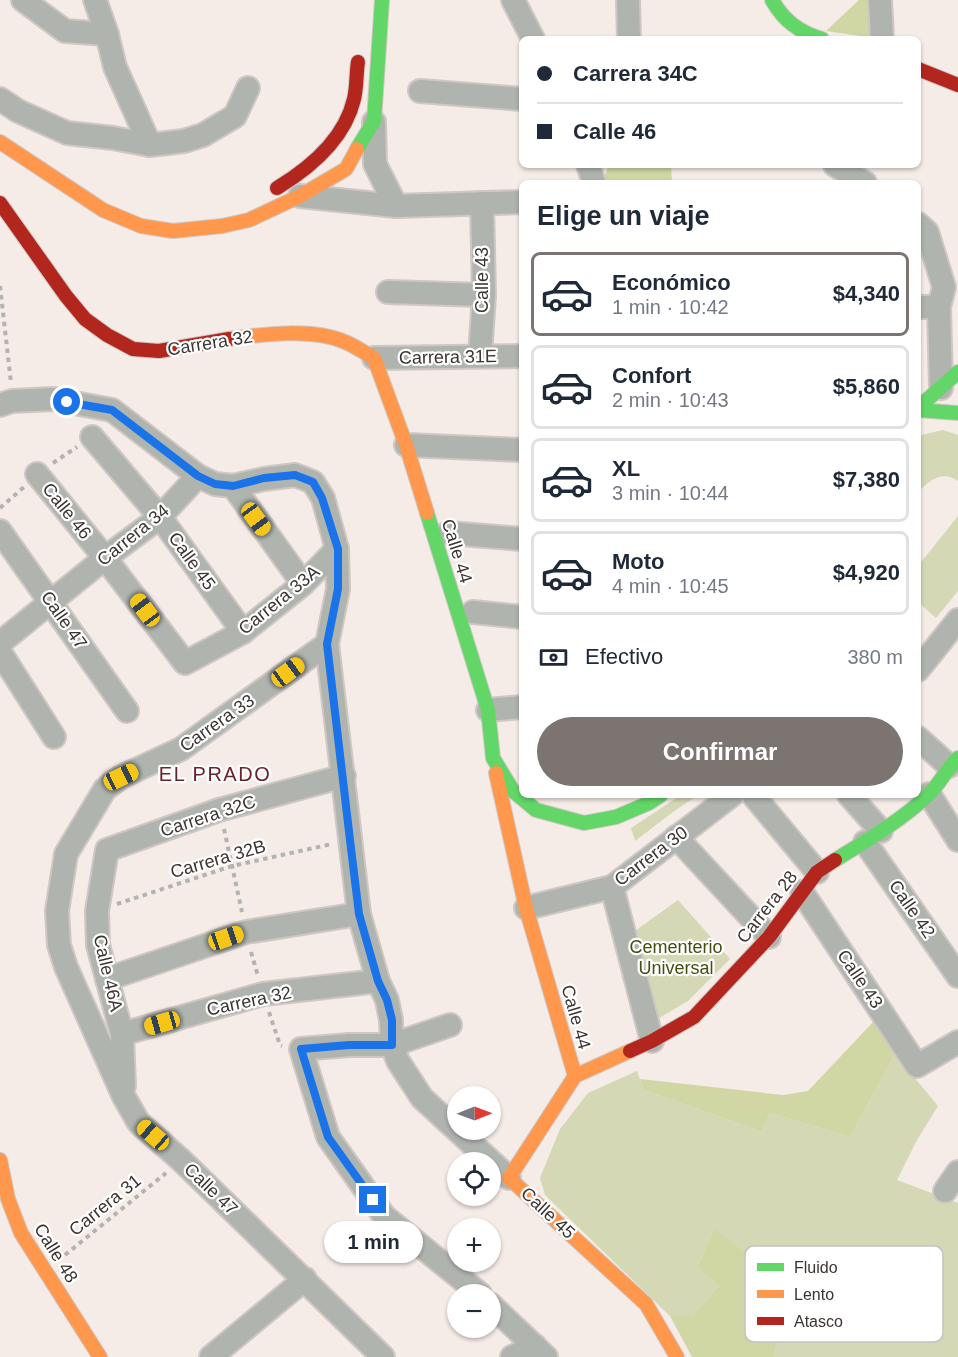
<!DOCTYPE html>
<html lang="es">
<head>
<meta charset="utf-8">
<style>
	body { margin:0; font-family:Arial,sans-serif; background:#f6f6f7; color:#1f2937; height:100vh; display:flex; flex-direction:column; font-size:22px; white-space:nowrap }
	* { box-sizing:border-box; margin:0 }
	p { font-size:20px; color:#747a83 }
	.icon { flex:none; width:33px; height:33px; fill:none; stroke:currentColor; stroke-width:2; stroke-linecap:round; stroke-linejoin:round }
	.map { position:relative; flex:1; overflow:hidden }
	.drawer { position:absolute; left:519px; top:180px; width:402px; height:618px; display:flex; flex-direction:column; background:#fff; border-radius:9px; box-shadow:0 2px 4px #0004 }
	.drawer>* { flex:none }
	.banner { position:absolute; left:519px; top:36px; width:402px; height:132px; border-radius:9px; box-shadow:0 2px 4px #0004; display:grid; align-content:center; height:132px; padding:0 18px; background:#fff }
	.needle { width:39px; rotate:89deg }
	.controls { position:absolute; left:447px; top:1086px; display:grid; gap:12px }
	.controls a { display:grid; place-items:center; width:54px; height:54px; border-radius:50%; background:#fff; box-shadow:0 2px 4px #0004; font-size:30px }
	.end { position:absolute; width:27px; height:27px; margin:-14px; border:8px solid #1a73e8; background:#fff; box-shadow:0 0 0 3px #fff }
	.from { border-radius:50% }
	.bubble { position:absolute; height:42px; border-radius:21px; background:#fff; box-shadow:0 2px 4px #0004; font-size:20px; font-weight:600; line-height:42px; text-align:center }
	.car { position:absolute; width:18px; height:36px; margin:-18px -9px; border-radius:8px; box-shadow:0 0 4px 2px #0007; background:linear-gradient(#f5c518 24%,#345 0 40%,#f5c518 0 76%,#345 0 86%,#f5c518 0) }
	.banner b { display:flex; align-items:center; gap:21px; height:57px; font-size:22px }
	.banner b+b { border-top:2px solid #e0e1e3 }
	.banner i { width:15px; height:15px; background:#1f2937 }
	ul { padding:0; list-style:none }
	li { display:flex; align-items:center; gap:18px; height:84px; margin:0 12px 9px; padding:0 6px; border:3px solid #e0e1e3; border-radius:9px }
	li div { flex:1 }
	li b { display:block; font-size:22px }
	li em { font-style:normal; font-weight:600 }
	li.current { border-color:#7c7471 }
	li>.icon { width:54px; height:54px; stroke-width:1.5 }
	h2 { padding:0 18px; font-size:27px; line-height:72px }
	.pay { display:flex; align-items:center; gap:15px; height:66px; padding:0 18px; font-size:22px }
	.pay p { margin-inline-start:auto }
	.cta { display:flex; gap:12px; margin-top:auto; padding:12px 18px }
	.cta a { flex:1; height:69px; border-radius:36px; background:#7c7471; color:#fff; font-size:24px; font-weight:600; line-height:69px; text-align:center }
	.map>svg:first-child { display:block }
	.green { fill:#d4d8b4 }
	.forest { fill:#d0d7a4 }
	.lines { fill:none; stroke-linecap:round; stroke-linejoin:round }
	.street-casing { stroke:#cfc7c3; stroke-width:26 }
	.fast-casing { stroke:#cfc7c3; stroke-width:16 }
	.slow-casing { stroke:#cfc7c3; stroke-width:16 }
	.jam-casing { stroke:#cfc7c3; stroke-width:16 }
	.path { stroke:#b3b4af; stroke-width:4; stroke-dasharray:4.5 4.5; stroke-linecap:butt }
	.street { stroke:#afb4af; stroke-width:22 }
	.fast { stroke:#63d668; stroke-width:14 }
	.slow { stroke:#ff974d; stroke-width:14 }
	.jam { stroke:#b3261e; stroke-width:14 }
	.route { stroke:#1a73e8; stroke-width:8 }
	.labels { text-anchor:middle; dominant-baseline:central; stroke-width:4.5; stroke-linejoin:round; paint-order:stroke }
	.street-label { font-size:18px; fill:#3b3431; stroke:#fff }
	.park-label { font-size:18px; fill:#434f0e; stroke:#fff }
	.neighbourhood-label { font-size:20px; letter-spacing:1.5px; fill:#69232d; stroke:#fff }
	.key { fill:#fff; stroke:#c4c2c1; stroke-width:1.5 }
	.key-label { font-size:16px; fill:#3b3431 }
</style>
</head>
<body>
<div class="map">
<svg width="958" height="1357" viewBox="0 0 958 1357">
	<rect width="100%" height="100%" fill="#f5ebe7"/>
	<!-- green -->
	<g class="green">
		<path d="M943 430 958 435V481C942 470 930 480 918 492V436Z"/>
		<path d="M958 516V591L936 618 918 602V566Z"/>
		<path d="M681 795H698L673 812 635 841 631 828Z"/>
		<path d="M678 900 730 959 688 1001 654 1021 628 936Z"/>
		<path d="M895 1054 938 1106 917 1140 897 1180 958 1203V1357H774L780 1327 714 1229 697 1267 719 1286 692 1316H670L545 1195 540 1178 560 1129 588 1093 637 1071 644 1090 762 1132 770 1113 850 1137Z"/>
	</g>
	<!-- forest -->
	<g class="forest">
		<path d="M859 0H875L881 39 826 31Z"/>
		<path d="M609 165H671L672 183H605L604 178Z"/>
		<path d="M874 1021 895 1054 850 1137 770 1113 762 1132 644 1090 640 1079 783 1095 808 1091Z"/>
		<path d="M714 1229 758 1262 777 1301 780 1327 774 1357H692L670 1316H692L719 1286 697 1267Z"/>
	</g>
	<g class="lines">
		<!-- street casing -->
		<g class="street-casing">
			<g id="street">
				<path d="M23 0 65 31 107 34"/>
				<path d="M95 0 107 34 115 67 150 145"/>
				<path d="M513 0 533 39"/>
				<path d="M628 0 629 39"/>
				<path d="M880 0 882 39"/>
				<path d="M420 91 522 99"/>
				<path d="M0 99 18 111 67 133 113 138 150 145 184 141 203 135 235 116 248 88"/>
				<path d="M374 122 375 164 396 206"/>
				<path d="M588 165 594 183"/>
				<path d="M835 165 865 183"/>
				<path d="M300 196 396 206 522 202"/>
				<path d="M918 224 927 232 944 287 939 307 941 388"/>
				<path d="M388 292 484 295"/>
				<path d="M918 307H939"/>
				<path d="M480 356 484 295 482 203"/>
				<path d="M374 358 522 356"/>
				<path d="M0 405 12 401 53 399 112 410 198 476 215 484 233 486 264 479 295 475 313 482 323 498 337 549 338 589 327 644 359 914 378 981 387 1000 391 1020 392 1045 398 1061 422 1098 509 1178"/>
				<path d="M92 437 160 517 243 632"/>
				<path d="M406 445 522 450"/>
				<path d="M37 474 105 558 185 663 243 632 303 584 337 549"/>
				<path d="M233 486 303 584"/>
				<path d="M0 531 127 711"/>
				<path d="M448 533 522 539"/>
				<path d="M473 612 522 617"/>
				<path d="M0 643 105 558 160 517 198 476"/>
				<path d="M327 644 181 749 121 777 105 789 66 854 57 911 59 945 66 967 124 1097 139 1123 181 1160 383 1357"/>
				<path d="M0 652 54 737"/>
				<path d="M918 670 958 620"/>
				<path d="M488 710 522 707"/>
				<path d="M918 738 949 766"/>
				<path d="M929 794 958 840"/>
				<path d="M753 795 817 872"/>
				<path d="M849 795 881 831"/>
				<path d="M676 837 769 937"/>
				<path d="M865 842 958 976"/>
				<path d="M612 887 652 1041"/>
				<path d="M802 892 917 1066 958 1042"/>
				<path d="M526 908 612 887 732 795"/>
				<path d="M107 979 246 932 359 914"/>
				<path d="M450 1025 392 1045H349L301 1049 328 1137 384 1216 480 1294"/>
				<path d="M122 1034 263 994 378 981"/>
				<path d="M124 1086 122 1034 98 945 97 911 107 850 219 810 344 776"/>
				<path d="M945 1191 958 1172"/>
				<path d="M490 1304 546 1357"/>
				<path d="M211 1357 305 1279"/>
				<path d="M512 1357 535 1346"/>
			</g>
		</g>
		<!-- fast casing -->
		<g class="fast-casing">
			<g id="fast">
				<path d="M772 0C784 21 799 32 822 39"/>
				<path d="M357 149 374 121 382 0"/>
				<path d="M918 408 958 372"/>
				<path d="M918 410 958 413"/>
				<path d="M427 513 488 710 493 758 513 791 536 810 584 823 616 817 649 803 661 795"/>
				<path d="M835 860C866 841 902 820 928 795 940 784 946 769 958 758"/>
			</g>
		</g>
		<!-- slow casing -->
		<g class="slow-casing">
			<g id="slow">
				<path d="M0 142 103 210 141 226 173 231 222 226 249 220 300 196 346 169 357 149"/>
				<path d="M229 339C263 334 313 328 345 342 355 346 365 353 374 358L406 445 427 513"/>
				<path d="M496 773 526 908 575 1076"/>
				<path d="M630 1051 575 1076 509 1178 646 1304 677 1357"/>
				<path d="M0 1160 8 1199 21 1233 100 1357"/>
			</g>
		</g>
		<!-- jam casing -->
		<g class="jam-casing">
			<g id="jam">
				<path d="M918 69 958 85"/>
				<path d="M277 188C310 168 345 138 354 99 357 87 356 74 358 62"/>
				<path d="M0 203 66 296 85 319 107 335 133 349 159 351 229 339"/>
				<path d="M630 1051 652 1041 694 1017 769 937 817 872 835 860"/>
			</g>
		</g>
		<!-- path -->
		<g class="path">
			<path d="M0 286 11 383"/>
			<path d="M53 463 77 447"/>
			<path d="M0 508 24 487"/>
			<path d="M224 829 242 912"/>
			<path d="M117 904 232 866 332 844"/>
			<path d="M251 952 258 976"/>
			<path d="M269 1012 280 1045 282 1046"/>
			<path d="M65 1255 166 1173"/>
		</g>
		<!-- street -->
		<use href="#street" class="street"/>
		<!-- fast -->
		<use href="#fast" class="fast"/>
		<!-- slow -->
		<use href="#slow" class="slow"/>
		<!-- jam -->
		<use href="#jam" class="jam"/>
	</g>
	<g class="lines">
		<!-- route -->
		<path class="route" d="M67 402 112 410 198 476 215 484 233 486 264 478 295 475 313 482 322 498 338 549V589L327 644 350 840 359 914 378 981 387 1000 392 1020V1045H349L301 1049 328 1137 373 1200"/>
	</g>
	<g class="labels">
		<!-- street labels -->
		<g class="street-label">
			<text transform="translate(482 280) rotate(-90)">Calle 43</text>
			<text transform="translate(210 343) rotate(-9)">Carrera 32</text>
			<text transform="translate(448 357) rotate(-1)">Carrera 31E</text>
			<text transform="translate(67 511) rotate(51)">Calle 46</text>
			<text transform="translate(133 535) rotate(-39)">Carrera 34</text>
			<text transform="translate(457 551) rotate(73)">Calle 44</text>
			<text transform="translate(192 561) rotate(54)">Calle 45</text>
			<text transform="translate(279 600) rotate(-39)">Carrera 33A</text>
			<text transform="translate(64 620) rotate(55)">Calle 47</text>
			<text transform="translate(217 723) rotate(-35)">Carrera 33</text>
			<text transform="translate(208 816) rotate(-18)">Carrera 32C</text>
			<text transform="translate(651 856) rotate(-37)">Carrera 30</text>
			<text transform="translate(218 859) rotate(-16)">Carrera 32B</text>
			<text transform="translate(767 907) rotate(-52)">Carrera 28</text>
			<text transform="translate(912 909) rotate(55)">Calle 42</text>
			<text transform="translate(108 973) rotate(77)">Calle 46A</text>
			<text transform="translate(860 979) rotate(56)">Calle 43</text>
			<text transform="translate(249 1001) rotate(-12)">Carrera 32</text>
			<text transform="translate(576 1017) rotate(74)">Calle 44</text>
			<text transform="translate(211 1189) rotate(44)">Calle 47</text>
			<text transform="translate(105 1205) rotate(-39)">Carrera 31</text>
			<text transform="translate(548 1213) rotate(43)">Calle 45</text>
			<text transform="translate(56 1253) rotate(58)">Calle 48</text>
		</g>
		<!-- park labels -->
		<g class="park-label">
			<text x="676" y="947">Cementerio<tspan x="676" dy="21">Universal</tspan></text>
		</g>
		<!-- neighbourhood labels -->
		<g class="neighbourhood-label">
			<text x="215" y="774">EL PRADO</text>
		</g>
	</g>
	<!-- legend -->
	<rect x="745" y="1246" width="198" height="96" rx="9" class="key"/>
	<rect x="757" y="1263" width="27" height="8" fill="#63d668"/>
	<rect x="757" y="1290" width="27" height="8" fill="#ff974d"/>
	<rect x="757" y="1317" width="27" height="8" fill="#b3261e"/>
	<g class="key-label">
		<text x="794" y="1273">Fluido</text>
		<text x="794" y="1300">Lento</text>
		<text x="794" y="1327">Atasco</text>
	</g>
</svg>
<div class="controls">
<a><svg class="needle" viewBox="-14 -14 28 28"><path d="M0-13l5 13h-10z" fill="#e53935"/><path d="M0 13l5-13h-10z" fill="#747a83"/></svg></a>
<a><svg class="icon" aria-label="locate" viewBox="0 0 24 24"><circle cx="12" cy="12" r="6"/><path d="M12 2v4M12 18v4M2 12h4M18 12h4"/></svg></a>
<a>+</a>
<a>−</a>
</div>
<i class="end from" style="left:67px;top:402px"></i>
<i class="end" style="left:373px;top:1200px"></i>
<div class="bubble" style="left:324px;top:1221px;width:99px">1 min</div>
<i class="car" style="left:256px;top:519px;rotate:144deg"></i>
<i class="car" style="left:145px;top:610px;rotate:323deg"></i>
<i class="car" style="left:288px;top:672px;rotate:54deg"></i>
<i class="car" style="left:121px;top:777px;rotate:65deg"></i>
<i class="car" style="left:226px;top:938px;rotate:71deg"></i>
<i class="car" style="left:162px;top:1023px;rotate:254deg"></i>
<i class="car" style="left:153px;top:1135px;rotate:311deg"></i>
<div class="banner">
<b><i class="from"></i>Carrera 34C</b>
<b><i></i>Calle 46</b>
</div>
<section class="drawer">
<h2>Elige un viaje</h2>
<ul>
<li class="current"><svg class="icon" aria-label="car" viewBox="0 0 24 24"><path d="M5 17H2v-5l4-1 3-4h7l3 4 3 1v5h-3M9 17h6M6 11h13"/><circle cx="7" cy="17" r="2"/><circle cx="17" cy="17" r="2"/></svg><div><b>Económico</b><p>1 min · 10:42</p></div><em>$4,340</em></li>
<li><svg class="icon" aria-label="car" viewBox="0 0 24 24"><path d="M5 17H2v-5l4-1 3-4h7l3 4 3 1v5h-3M9 17h6M6 11h13"/><circle cx="7" cy="17" r="2"/><circle cx="17" cy="17" r="2"/></svg><div><b>Confort</b><p>2 min · 10:43</p></div><em>$5,860</em></li>
<li><svg class="icon" aria-label="car" viewBox="0 0 24 24"><path d="M5 17H2v-5l4-1 3-4h7l3 4 3 1v5h-3M9 17h6M6 11h13"/><circle cx="7" cy="17" r="2"/><circle cx="17" cy="17" r="2"/></svg><div><b>XL</b><p>3 min · 10:44</p></div><em>$7,380</em></li>
<li><svg class="icon" aria-label="car" viewBox="0 0 24 24"><path d="M5 17H2v-5l4-1 3-4h7l3 4 3 1v5h-3M9 17h6M6 11h13"/><circle cx="7" cy="17" r="2"/><circle cx="17" cy="17" r="2"/></svg><div><b>Moto</b><p>4 min · 10:45</p></div><em>$4,920</em></li>
</ul>
<div class="pay"><svg class="icon" aria-label="cash" viewBox="0 0 24 24"><path d="M3 7h18v10H3z"/><circle cx="12" cy="12" r="2"/></svg>Efectivo<p>380 m</p></div>
<div class="cta"><a>Confirmar</a></div>
</section>
</div>
</body>
</html>
